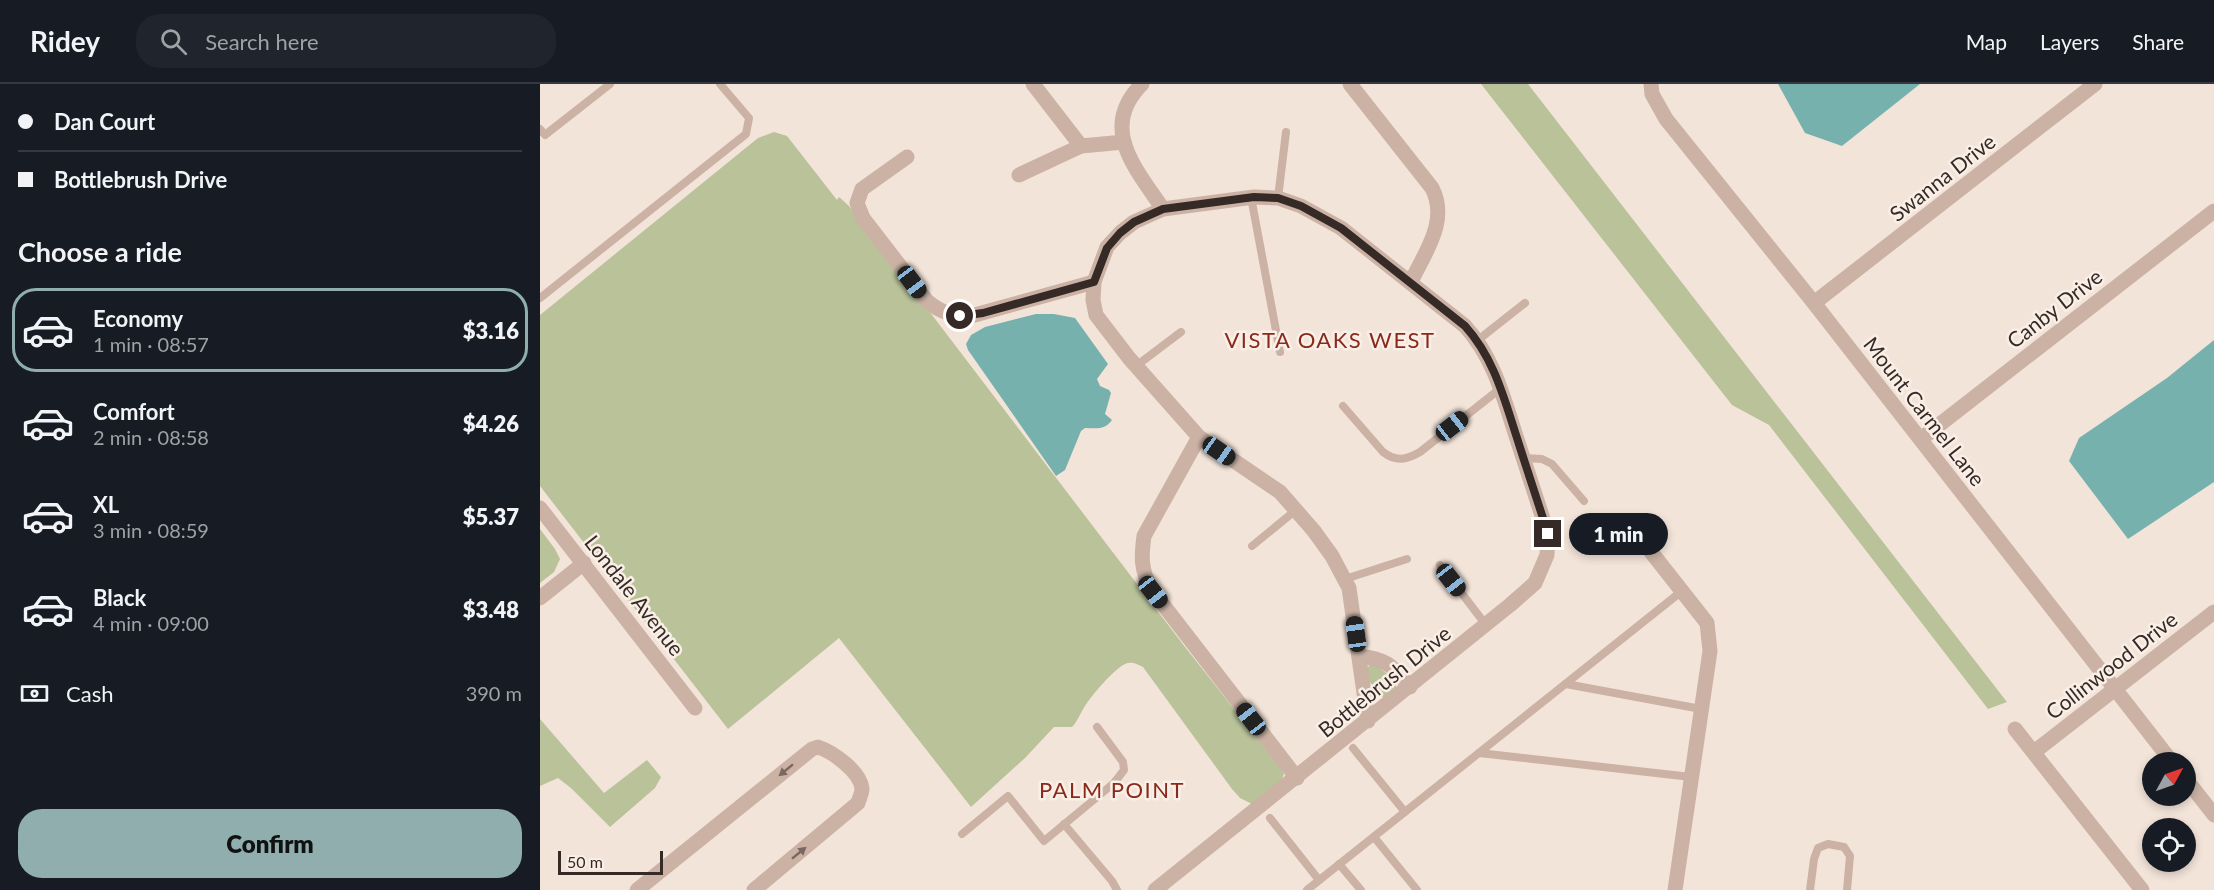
<!DOCTYPE html>
<html lang="en">
<head>
<meta charset="utf-8">
<style>
	body { margin:0; font-family:Lato,sans-serif; background:#20242c; color:#f1f3f6; height:100vh; display:flex; flex-direction:column; font-size:22px; white-space:nowrap }
	* { box-sizing:border-box; margin:0 }
	p { font-size:20px; color:#9ea1a6 }
	.icon { flex:none; width:33px; height:33px; fill:none; stroke:currentColor; stroke-width:2; stroke-linecap:round; stroke-linejoin:round }
	.map { position:relative; flex:1; overflow:hidden }
	.panel { display:flex; flex-direction:column; background:#171b24; width:540px }
	.panel>* { flex:none }
	.guide { display:grid; align-content:center; height:132px; padding:0 18px; background:#171b24 }
	.needle { width:39px; rotate:50deg }
	.buttons { position:absolute; left:1602px; top:668px; display:grid; gap:12px }
	.buttons a { display:grid; place-items:center; width:54px; height:54px; border-radius:50%; background:#171b24; box-shadow:0 3px 9px #0003; font-size:30px }
	.scale { position:absolute; left:18px; bottom:15px; width:105px; box-sizing:border-box; padding-left:6px; border:3px solid #362a27; border-top:0; font-size:16px; line-height:21px; white-space:nowrap; color:#362a27; -webkit-text-stroke:4px #faefe6; paint-order:stroke }
	.end { position:absolute; width:27px; height:27px; margin:-14px; border:8px solid #362a27; background:#fff; box-shadow:0 0 0 3px #fff }
	.from { border-radius:50% }
	.bubble { position:absolute; height:42px; border-radius:21px; background:#171b24; box-shadow:0 3px 9px #0003; font-size:20px; font-weight:800; line-height:42px; text-align:center }
	.car { position:absolute; width:18px; height:36px; margin:-18px -9px; border-radius:8px; box-shadow:0 0 4px 2px #0007; background:linear-gradient(#222 24%,#8ab4d8 0 40%,#222 0 76%,#8ab4d8 0 86%,#222 0) }
	.guide b { display:flex; align-items:center; gap:21px; height:57px; font-size:22px }
	.guide b+b { border-top:2px solid #363941 }
	.guide i { width:15px; height:15px; background:#f1f3f6 }
	ul { padding:0; list-style:none }
	li { display:flex; align-items:center; gap:18px; height:84px; margin:0 12px 9px; padding:0 6px; border:3px solid transparent; border-radius:24px }
	li div { flex:1 }
	li b { display:block; font-size:22px }
	li em { font-style:normal; font-weight:800 }
	li.on { border-color:#90aeae }
	li>.icon { width:54px; height:54px; stroke-width:1.5 }
	h2 { padding:0 18px; font-size:27px; line-height:72px }
	.pay { display:flex; align-items:center; gap:15px; height:66px; padding:0 18px; font-size:22px }
	.pay p { margin-inline-start:auto }
	.cta { display:flex; gap:12px; margin-top:auto; padding:12px 18px }
	.cta a { flex:1; height:69px; border-radius:24px; background:#90aeae; color:#111; font-size:24px; font-weight:800; line-height:69px; text-align:center }
	header { display:flex; align-items:center; gap:36px; box-sizing:border-box; height:84px; padding:0 30px; background:#171b24; border-bottom:2px solid #363941 }
	header strong { font-size:28px }
	nav { display:flex; gap:33px; margin-inline-start:auto; font-size:21px }
	.search { width:420px; height:54px; background:#20242c; display:flex; align-items:center; gap:15px; box-sizing:border-box; padding:0 21px; border-radius:24px; color:#9ea1a6; font-size:22px }
	main { display:flex; flex:1; min-height:0 }
	.map>svg:first-child { display:block }
	.green { fill:#b9c299 }
	.water { fill:#77b1ad }
	.lines { fill:none; stroke-linecap:round; stroke-linejoin:round }
	.service { stroke:#cbb2a5; stroke-width:8 }
	.minor { stroke:#cbb2a5; stroke-width:15 }
	.oneway { fill:#796760 }
	.route { stroke:#362a27; stroke-width:8 }
	.labels { text-anchor:middle; dominant-baseline:central; stroke-width:5; stroke-linejoin:round; paint-order:stroke }
	.street-label { font-size:21px; fill:#362a27; stroke:#faefe6 }
	.neighbourhood-label { font-size:22px; letter-spacing:1.5px; fill:#892a1c; stroke:#faefe6 }
</style>
</head>
<body>
<header>
<strong>Ridey</strong>
<div class="search"><svg class="icon" aria-label="search" viewBox="0 0 24 24"><circle cx="10" cy="10" r="6"/><path d="M15 15l6 6"/></svg>Search here</div>
<nav><a>Map</a><a>Layers</a><a>Share</a></nav>
</header>
<main>
<section class="panel">
<div class="guide">
<b><i class="from"></i>Dan Court</b>
<b><i></i>Bottlebrush Drive</b>
</div>
<h2>Choose a ride</h2>
<ul>
<li class="on"><svg class="icon" aria-label="car" viewBox="0 0 24 24"><path d="M5 17H2v-5l4-1 3-4h7l3 4 3 1v5h-3M9 17h6M6 11h13"/><circle cx="7" cy="17" r="2"/><circle cx="17" cy="17" r="2"/></svg><div><b>Economy</b><p>1 min · 08:57</p></div><em>$3.16</em></li>
<li><svg class="icon" aria-label="car" viewBox="0 0 24 24"><path d="M5 17H2v-5l4-1 3-4h7l3 4 3 1v5h-3M9 17h6M6 11h13"/><circle cx="7" cy="17" r="2"/><circle cx="17" cy="17" r="2"/></svg><div><b>Comfort</b><p>2 min · 08:58</p></div><em>$4.26</em></li>
<li><svg class="icon" aria-label="car" viewBox="0 0 24 24"><path d="M5 17H2v-5l4-1 3-4h7l3 4 3 1v5h-3M9 17h6M6 11h13"/><circle cx="7" cy="17" r="2"/><circle cx="17" cy="17" r="2"/></svg><div><b>XL</b><p>3 min · 08:59</p></div><em>$5.37</em></li>
<li><svg class="icon" aria-label="car" viewBox="0 0 24 24"><path d="M5 17H2v-5l4-1 3-4h7l3 4 3 1v5h-3M9 17h6M6 11h13"/><circle cx="7" cy="17" r="2"/><circle cx="17" cy="17" r="2"/></svg><div><b>Black</b><p>4 min · 09:00</p></div><em>$3.48</em></li>
</ul>
<div class="pay"><svg class="icon" aria-label="cash" viewBox="0 0 24 24"><path d="M3 7h18v10H3z"/><circle cx="12" cy="12" r="2"/></svg>Cash<p>390 m</p></div>
<div class="cta"><a>Confirm</a></div>
</section>
<div class="map">
<svg width="1674" height="806" viewBox="0 0 1674 806">
	<rect width="100%" height="100%" fill="#f3e4d9"/>
	<!-- green -->
	<g class="green">
		<path d="M941 0H988L1467 618 1448 625 1229 341 1192 321Z"/>
		<path d="M234 48 247 52 297 116 299 113 309 122 645 563 740 683 744 690 742 695 712 720 700 714 692 705 603 583C597 580 591 577 585 580 573 586 552 611 545 622 540 629 538 637 532 643H514L485 674 431 723 299 554 188 645 0 402V231L218 54Z"/>
		<path d="M0 445 15 465 20 475 14 488 0 499Z"/>
		<path d="M831 579C842 585 854 593 857 606L845 616 828 596 826 586Z"/>
		<path d="M0 635 64 709 107 676 121 693 115 704 70 743 31 704 18 694 0 702Z"/>
	</g>
	<!-- water -->
	<g class="water">
		<path d="M1238 0H1380L1302 62 1265 49Z"/>
		<path d="M496 230H514L535 234 568 280 557 295 560 302 569 306 571 309 565 330 572 336C564 347 556 344 545 344L541 347 525 386 516 392 428 266 426 260 431 251 445 243Z"/>
		<path d="M1674 256V398L1588 455 1529 377 1539 354 1627 294Z"/>
	</g>
	<g class="lines">
		<!-- service -->
		<g class="service">
			<path d="M0 45 5 51 70 0"/>
			<path d="M711 113 740 268"/>
			<path d="M738 114 746 48"/>
			<path d="M0 214 206 50 209 34 180 0"/>
			<path d="M938 256 985 219"/>
			<path d="M596 282 641 248"/>
			<path d="M803 322 843 368C856 378 866 376 880 368L961 304"/>
			<path d="M984 374 1002 375 1012 380 1044 417"/>
			<path d="M712 462 756 426"/>
			<path d="M900 481 946 541"/>
			<path d="M805 495 867 475"/>
			<path d="M1026 600 1161 625"/>
			<path d="M813 664 865 728"/>
			<path d="M939 669 1151 693"/>
			<path d="M730 734 779 796"/>
			<path d="M524 740 572 797 577 806"/>
			<path d="M422 750 468 712 504 757 574 699 584 686 583 678 557 643"/>
			<path d="M834 753 877 806"/>
			<path d="M799 780 821 806"/>
			<path d="M767 806 1142 507"/>
			<path d="M1270 806 1274 775 1278 764 1288 760 1304 763 1310 772 1307 806"/>
		</g>
		<!-- minor -->
		<g class="minor">
			<path d="M493 0 541 62 584 58"/>
			<path d="M602 0C558 44 596 85 623 125"/>
			<path d="M810 0 892 104C909 137 885 168 871 198"/>
			<path d="M1111 0 1112 10 1126 35 1274 219 1632 678"/>
			<path d="M367 73 322 105 317 119 323 134 387 217C400 228 413 233 431 232L554 198"/>
			<path d="M479 91 541 62"/>
			<path d="M1274 219 1555 0"/>
			<path d="M659 353 604 452C601 474 601 485 611 505L757 694"/>
			<path d="M1381 355 1674 127"/>
			<path d="M0 424 155 624"/>
			<path d="M1097 450 1167 539 1170 567 1135 806"/>
			<path d="M0 514 44 479"/>
			<path d="M819 572C849 576 851 581 870 603"/>
			<path d="M1475 645 1602 806"/>
			<path d="M1494 668 1674 528"/>
			<path d="M1646 695 1674 731"/>
			<path d="M97 806 272 665 278 663C293 668 321 688 322 705 322 709 319 715 318 719L214 806"/>
			<path d="M615 806 970 521 995 499 1007 471 1008 450C997 416 986 383 975 349 963 311 953 273 925 242L801 144 761 122 738 114 714 113 623 125 594 138 580 149 567 163 554 198 553 216 556 231 589 274 659 353 740 408 774 447 792 472 809 504 828 637"/>
		</g>
	</g>
	<!-- one-way arrows -->
	<defs><path id="oneway-solid" d="M-6-.8H1V-3.2L6.5 0L1 3.2V.8H-6Z" transform="scale(1.5)"/></defs>
	<g class="oneway">
		<use href="#oneway-solid" transform="translate(246 686) rotate(141)"/>
		<use href="#oneway-solid" transform="translate(259 769) rotate(-39)"/>
	</g>
	<g class="lines">
		<!-- route -->
		<path class="route" d="M420 232 443 229 554 198 567 164 580 149 594 138 623 125 714 113 738 114 761 122 801 144 925 242C954 274 964 314 977 354 987 386 998 418 1008 450"/>
	</g>
	<g class="labels">
		<!-- street labels -->
		<g class="street-label">
			<text transform="translate(1402 93) rotate(-38)">Swanna Drive</text>
			<text transform="translate(1514 224) rotate(-38)">Canby Drive</text>
			<text transform="translate(1385 327) rotate(52)">Mount Carmel Lane</text>
			<text transform="translate(95 511) rotate(52)">Londale Avenue</text>
			<text transform="translate(1571 581) rotate(-38)">Collinwood Drive</text>
			<text transform="translate(844 597) rotate(-39)">Bottlebrush Drive</text>
		</g>
		<!-- neighbourhood labels -->
		<g class="neighbourhood-label">
			<text x="790" y="255">VISTA OAKS WEST</text>
			<text x="572" y="705">PALM POINT</text>
		</g>
	</g>
</svg>
<div class="buttons">
<a><svg class="needle" viewBox="-14 -14 28 28"><path d="M0-13l5 13h-10z" fill="#e53935"/><path d="M0 13l5-13h-10z" fill="#9ea1a6"/></svg></a>
<a><svg class="icon" aria-label="locate" viewBox="0 0 24 24"><circle cx="12" cy="12" r="6"/><path d="M12 2v4M12 18v4M2 12h4M18 12h4"/></svg></a>
</div>
<div class="scale">50 m</div>
<i class="end from" style="left:420px;top:232px"></i>
<i class="end" style="left:1008px;top:450px"></i>
<div class="bubble" style="left:1029px;top:429px;width:99px">1 min</div>
<i class="car" style="left:372px;top:198px;rotate:143deg"></i>
<i class="car" style="left:912px;top:342px;rotate:52deg"></i>
<i class="car" style="left:679px;top:367px;rotate:125deg"></i>
<i class="car" style="left:911px;top:496px;rotate:142deg"></i>
<i class="car" style="left:613px;top:508px;rotate:142deg"></i>
<i class="car" style="left:816px;top:550px;rotate:352deg"></i>
<i class="car" style="left:711px;top:635px;rotate:322deg"></i>
</div>
</main>
</body>
</html>
